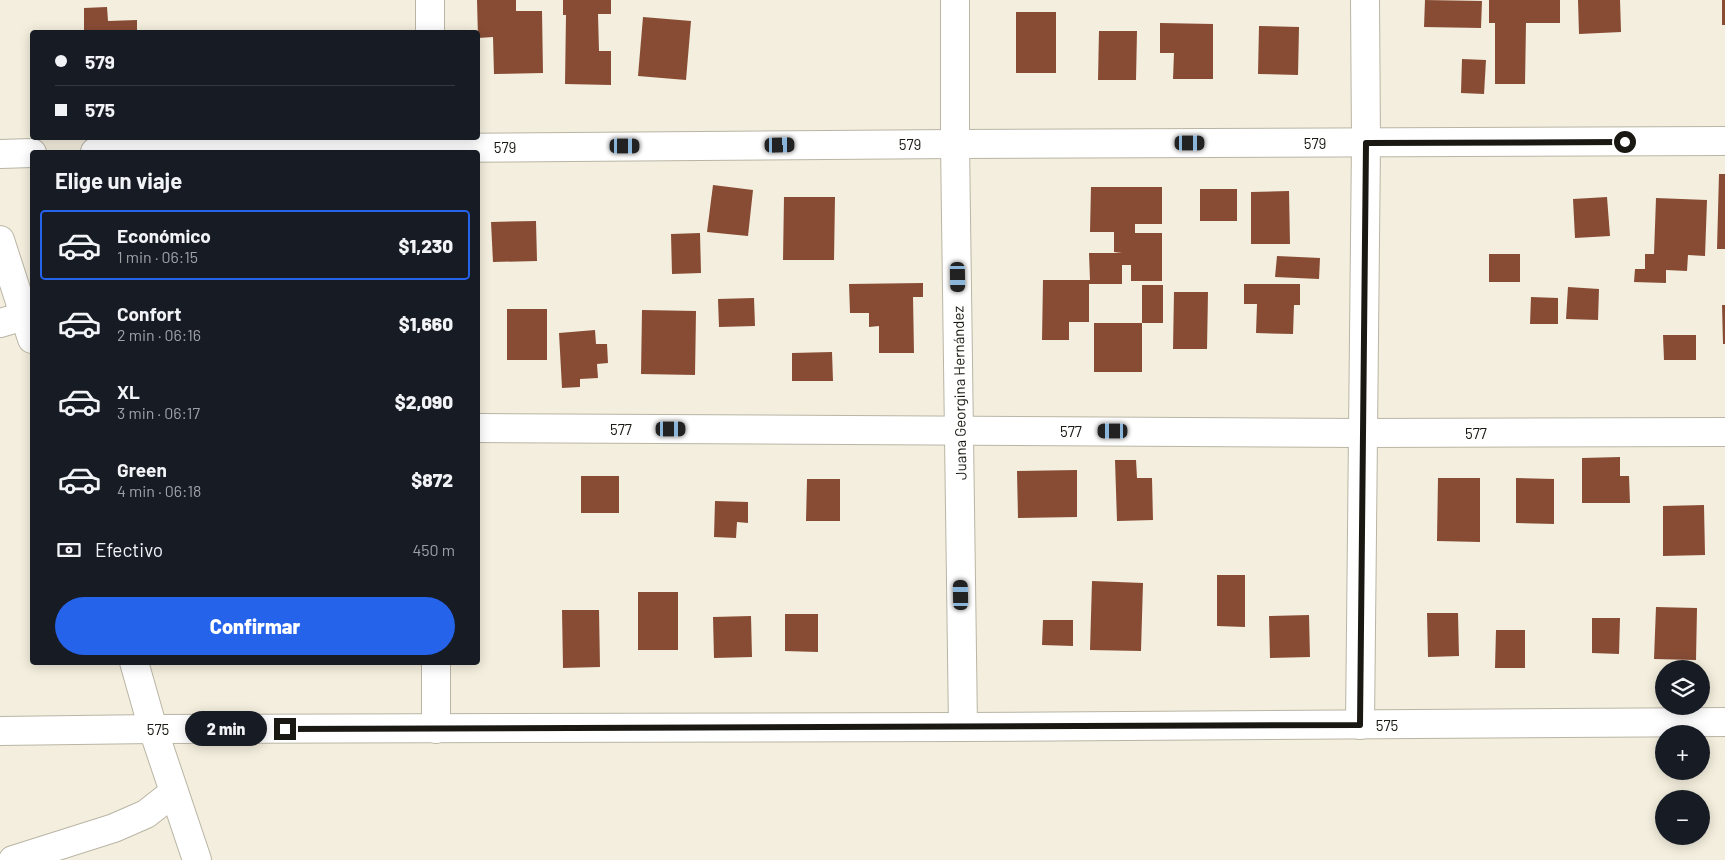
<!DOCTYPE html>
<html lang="es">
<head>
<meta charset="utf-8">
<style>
	body { margin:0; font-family:Barlow,sans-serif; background:#20242c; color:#f1f3f6; height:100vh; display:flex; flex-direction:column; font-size:19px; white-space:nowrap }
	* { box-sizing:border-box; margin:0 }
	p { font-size:16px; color:#9ea1a6 }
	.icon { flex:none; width:28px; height:28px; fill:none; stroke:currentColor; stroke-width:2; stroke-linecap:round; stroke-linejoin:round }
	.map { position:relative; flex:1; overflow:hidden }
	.drawer { position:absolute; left:30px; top:150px; width:450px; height:515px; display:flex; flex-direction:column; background:#171b24; border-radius:5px; box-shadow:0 2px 12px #0003 }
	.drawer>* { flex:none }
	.top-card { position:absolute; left:30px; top:30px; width:450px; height:110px; border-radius:5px; box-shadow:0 2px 12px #0003; display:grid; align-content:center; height:110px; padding:0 25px; background:#171b24 }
	.controls { position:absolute; left:1655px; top:660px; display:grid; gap:10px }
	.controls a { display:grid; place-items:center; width:55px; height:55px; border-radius:50%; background:#171b24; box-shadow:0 2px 12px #0003; font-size:25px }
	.end { position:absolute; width:22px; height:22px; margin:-11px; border:6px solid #191812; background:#fff; box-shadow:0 0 0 2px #fff }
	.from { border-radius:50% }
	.bubble { position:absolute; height:35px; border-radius:18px; background:#171b24; box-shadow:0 2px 12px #0003; font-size:16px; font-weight:800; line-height:35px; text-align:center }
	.car { position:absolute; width:15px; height:30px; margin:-15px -8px; border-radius:6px; box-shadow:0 0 4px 1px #0007; background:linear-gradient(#222 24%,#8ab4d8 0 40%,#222 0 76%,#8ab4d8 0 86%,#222 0) }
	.top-card b { display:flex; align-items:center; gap:18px; height:48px; font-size:19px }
	.top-card b+b { border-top:1px solid #363941 }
	.top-card i { width:12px; height:12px; background:#f1f3f6 }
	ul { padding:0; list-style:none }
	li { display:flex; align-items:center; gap:15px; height:70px; margin:0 10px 8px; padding:0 15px; border:2px solid transparent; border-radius:5px }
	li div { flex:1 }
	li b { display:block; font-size:19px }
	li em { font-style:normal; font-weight:800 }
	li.selected { border-color:#2563eb }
	li>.icon { width:45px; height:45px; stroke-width:1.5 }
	h2 { padding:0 25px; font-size:22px; line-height:60px }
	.pay { display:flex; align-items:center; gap:12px; height:55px; padding:0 25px; font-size:19px }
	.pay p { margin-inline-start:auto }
	.primary-button { display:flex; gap:10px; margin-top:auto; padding:10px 25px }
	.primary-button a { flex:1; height:58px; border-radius:30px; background:#2563eb; color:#fff; font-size:20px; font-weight:800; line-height:58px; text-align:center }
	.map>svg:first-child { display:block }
	.building { fill:#884c35 }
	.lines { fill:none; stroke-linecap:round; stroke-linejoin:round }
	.minor-casing { stroke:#b9b5a5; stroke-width:30 }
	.minor { stroke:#fff; stroke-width:28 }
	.route { stroke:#191812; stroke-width:6 }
	.labels { text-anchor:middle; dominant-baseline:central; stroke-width:5; stroke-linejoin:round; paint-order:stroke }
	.street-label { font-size:15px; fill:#191812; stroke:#fff }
</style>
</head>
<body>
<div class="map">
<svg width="1725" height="860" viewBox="0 0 1725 860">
	<rect width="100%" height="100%" fill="#f3eedd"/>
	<!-- building -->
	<g class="building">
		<path d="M477 0H516V11H542L543 73 494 74 493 37 478 38Z"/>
		<path d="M563 0H611V14H598L599 51H611V85L565 84 566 15H563Z"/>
		<path d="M1425 0 1482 1 1481 28 1424 27Z"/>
		<path d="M1489 0H1560V23H1526L1525 84H1495V23H1489Z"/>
		<path d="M1578 0H1620L1621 32 1579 34Z"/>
		<rect x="1722" y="0" width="3" height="25"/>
		<path d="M107 7 108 21 137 20V32H84V8Z"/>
		<rect x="1016" y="12" width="40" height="61"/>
		<path d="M643 17 691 21 686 80 638 76Z"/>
		<path d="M1160 23 1213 24V79H1173L1174 53H1160Z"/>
		<path d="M1259 26 1299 27 1298 75 1258 74Z"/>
		<path d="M1099 31H1137L1136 80H1098Z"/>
		<path d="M1462 59 1486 60 1484 94 1461 93Z"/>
		<path d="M1719 174H1725V249H1717Z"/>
		<path d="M713 185 753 190 748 236 707 232Z"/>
		<path d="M1091 187H1162V224H1135V233H1162V281H1131V265H1122V284H1089V322H1069V340H1042L1043 280H1090L1089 253H1122L1114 252V232H1090Z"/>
		<rect x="1200" y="189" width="37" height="32"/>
		<path d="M1289 191 1290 244H1251V192Z"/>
		<path d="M784 197H835L834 260H783Z"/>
		<path d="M1607 197 1610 236 1575 238 1573 199Z"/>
		<path d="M1656 198 1707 200 1705 256 1688 255 1687 271 1666 270V283L1634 282 1635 269H1645V254H1654Z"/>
		<path d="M536 221 537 261 493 262 491 222Z"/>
		<path d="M700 233 701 273 672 274 671 234Z"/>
		<rect x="1489" y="254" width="31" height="28"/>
		<path d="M1277 256 1320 258 1319 279 1275 277Z"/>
		<path d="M923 283V297H913L914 353H879V326L869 327V313H850L849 284Z"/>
		<path d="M1244 284H1300V305H1294L1293 334 1256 333 1257 304H1244Z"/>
		<rect x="1142" y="285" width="21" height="38"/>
		<path d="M1568 287 1599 289 1598 320 1566 319Z"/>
		<path d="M1174 292H1208L1207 349H1173Z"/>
		<path d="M1531 297 1558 298V324H1530Z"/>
		<path d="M754 298 755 326 719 327 718 299Z"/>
		<path d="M1722 305H1725V344H1723Z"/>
		<rect x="507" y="309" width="40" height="51"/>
		<path d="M642 310 696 311 695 375 641 374Z"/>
		<rect x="1094" y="323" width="48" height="49"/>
		<path d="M595 330 596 344H607L608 363 597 364 598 378 580 379V387L562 388 559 333Z"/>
		<path d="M1663 335H1696V360H1664Z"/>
		<path d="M832 352 833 381H792V353Z"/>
		<path d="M1620 457V476H1629L1630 503H1582V458Z"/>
		<path d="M1115 460H1136L1137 478H1152L1153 520 1117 521Z"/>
		<path d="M1077 470V517L1018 518 1017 471Z"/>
		<rect x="581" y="476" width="38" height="37"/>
		<path d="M1438 478H1480V542L1437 541Z"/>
		<path d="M1516 478 1554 479V524L1516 523Z"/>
		<path d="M807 479H840V521H806Z"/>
		<path d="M715 501 748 502V523L737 522 736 538 714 537Z"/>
		<path d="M1704 505 1705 555 1663 556V506Z"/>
		<path d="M1217 575H1245V627L1217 626Z"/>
		<path d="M1092 581 1143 583 1141 651 1090 650Z"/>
		<rect x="638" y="592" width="40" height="58"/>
		<path d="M1656 607 1697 608 1696 660 1654 659Z"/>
		<path d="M562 610H599L600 667 563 668Z"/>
		<path d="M1427 613H1458L1459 656 1428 657Z"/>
		<path d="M785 614H818V652L785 651Z"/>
		<path d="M1309 615 1310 657 1270 658 1269 616Z"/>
		<path d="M751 616 752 657 714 658 713 617Z"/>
		<path d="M1592 618H1620L1619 654 1592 653Z"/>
		<path d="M1043 620H1073V646L1042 645Z"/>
		<path d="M1496 630H1525V668H1495Z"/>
	</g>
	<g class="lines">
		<!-- minor casing -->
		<g class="minor-casing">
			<g id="minor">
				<path d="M430 0V32"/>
				<path d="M955 0V144L963 727"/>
				<path d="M95 152 431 148 955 144 1725 141"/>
				<path d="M0 154 32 153"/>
				<path d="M0 240 32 339"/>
				<path d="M0 323 24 316"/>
				<path d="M478 428 1362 433 1725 432"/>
				<path d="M134 662 153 729 197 860"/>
				<path d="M436 662V729"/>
				<path d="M1360 725 1366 143 1365 0"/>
				<path d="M0 731 153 729 963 727 1725 722"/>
				<path d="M13 860 114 828 146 814 174 792"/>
			</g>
		</g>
		<!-- minor -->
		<use href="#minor" class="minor"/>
	</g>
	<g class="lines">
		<!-- route -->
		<path class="route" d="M285 729 1360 725 1366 143 1625 142"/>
	</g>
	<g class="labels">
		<!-- street labels -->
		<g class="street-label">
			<text x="1315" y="143">579</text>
			<text x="910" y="144">579</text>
			<text x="505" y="147">579</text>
			<text transform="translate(959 393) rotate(-91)">Juana Georgina Hernández</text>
			<text x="621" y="429">577</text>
			<text x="1071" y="431">577</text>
			<text x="1476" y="433">577</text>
			<text x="1387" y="725">575</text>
			<text x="158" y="729">575</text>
		</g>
	</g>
</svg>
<div class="controls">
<a><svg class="icon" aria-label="layers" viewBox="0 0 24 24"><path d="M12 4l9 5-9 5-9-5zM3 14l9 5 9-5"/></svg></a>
<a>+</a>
<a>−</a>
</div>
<i class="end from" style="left:1625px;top:142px"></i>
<i class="end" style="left:285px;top:729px"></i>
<div class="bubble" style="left:185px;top:711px;width:82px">2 min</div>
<i class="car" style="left:1190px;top:143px;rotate:90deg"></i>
<i class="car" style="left:780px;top:145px;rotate:89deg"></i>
<i class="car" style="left:625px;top:146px;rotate:90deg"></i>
<i class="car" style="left:958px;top:277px;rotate:179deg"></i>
<i class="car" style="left:671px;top:429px;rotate:90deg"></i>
<i class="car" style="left:1113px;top:431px;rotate:270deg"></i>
<i class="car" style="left:961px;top:595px;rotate:359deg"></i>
<div class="top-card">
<b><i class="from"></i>579</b>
<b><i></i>575</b>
</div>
<section class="drawer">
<h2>Elige un viaje</h2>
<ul>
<li class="selected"><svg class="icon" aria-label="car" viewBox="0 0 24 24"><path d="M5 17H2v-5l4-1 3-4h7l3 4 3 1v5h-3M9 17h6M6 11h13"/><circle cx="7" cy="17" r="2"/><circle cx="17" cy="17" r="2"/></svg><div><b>Económico</b><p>1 min · 06:15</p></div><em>$1,230</em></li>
<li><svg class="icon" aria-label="car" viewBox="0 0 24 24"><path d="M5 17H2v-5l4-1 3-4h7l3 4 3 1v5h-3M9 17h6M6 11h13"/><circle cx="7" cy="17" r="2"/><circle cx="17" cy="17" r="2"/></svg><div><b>Confort</b><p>2 min · 06:16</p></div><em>$1,660</em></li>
<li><svg class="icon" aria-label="car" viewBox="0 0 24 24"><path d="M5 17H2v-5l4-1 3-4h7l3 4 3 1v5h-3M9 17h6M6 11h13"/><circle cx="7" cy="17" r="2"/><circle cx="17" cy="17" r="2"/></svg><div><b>XL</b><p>3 min · 06:17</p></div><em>$2,090</em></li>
<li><svg class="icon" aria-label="car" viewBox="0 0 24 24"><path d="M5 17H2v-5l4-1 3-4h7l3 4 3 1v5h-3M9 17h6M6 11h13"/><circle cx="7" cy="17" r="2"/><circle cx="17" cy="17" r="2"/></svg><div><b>Green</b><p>4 min · 06:18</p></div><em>$872</em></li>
</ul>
<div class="pay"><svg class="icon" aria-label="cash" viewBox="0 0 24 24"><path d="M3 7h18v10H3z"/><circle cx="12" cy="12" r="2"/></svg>Efectivo<p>450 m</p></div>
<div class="primary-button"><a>Confirmar</a></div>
</section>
</div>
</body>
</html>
